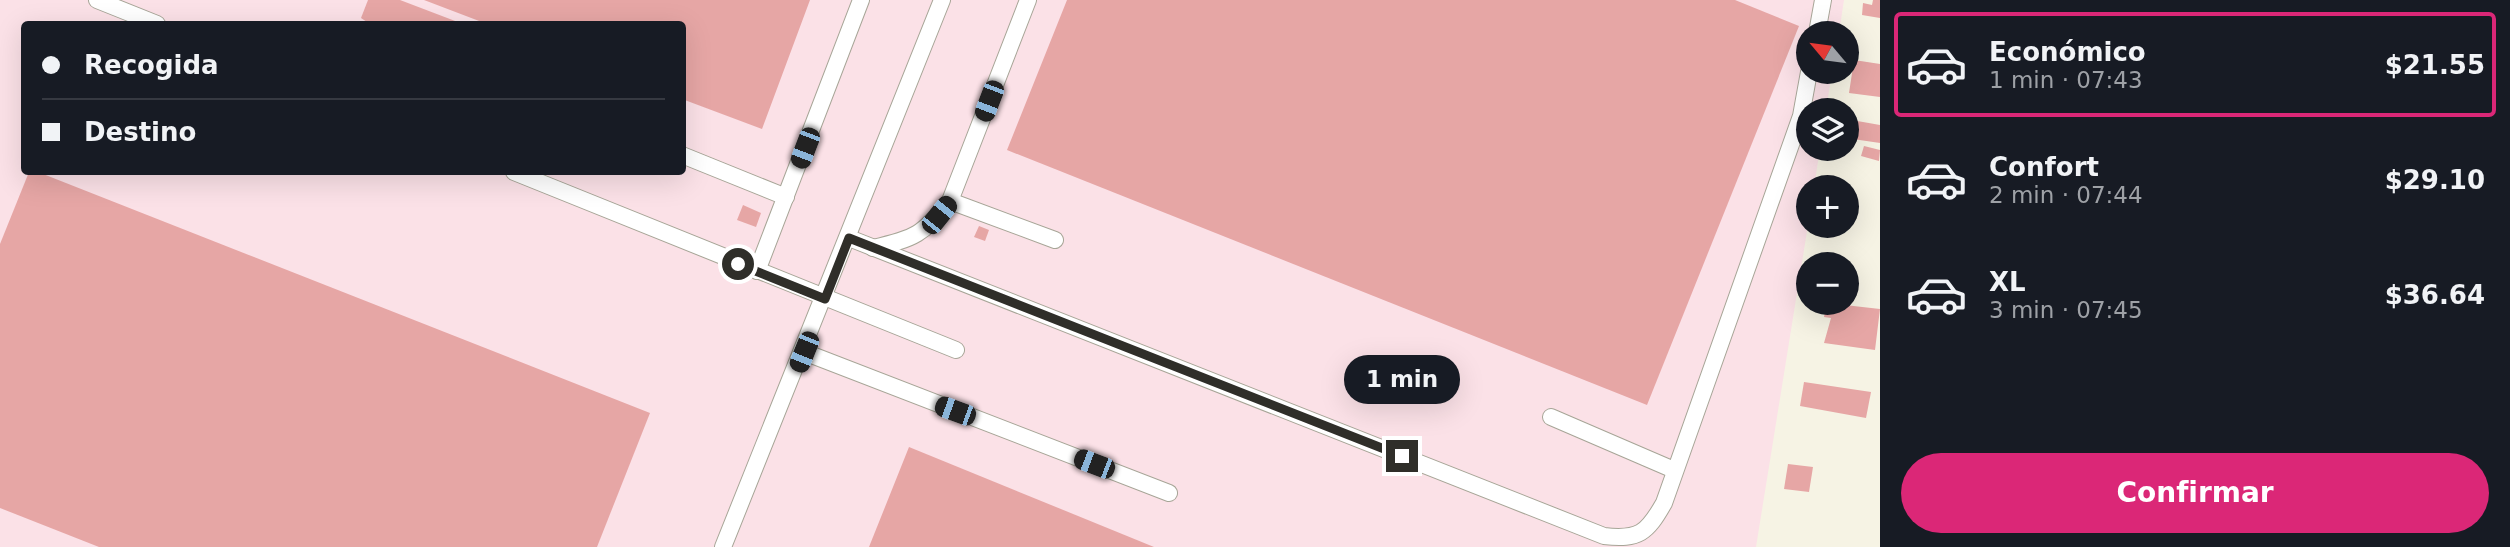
<!DOCTYPE html>
<html lang="es">
<head>
<meta charset="utf-8">
<style>
	body { margin:0; font-family:"DejaVu Sans",sans-serif; background:#20242c; color:#f1f3f6; height:100vh; display:flex; flex-direction:column; font-size:26px; white-space:nowrap }
	* { box-sizing:border-box; margin:0 }
	p { font-size:23px; color:#9ea1a6 }
	.icon { flex:none; width:38px; height:38px; fill:none; stroke:currentColor; stroke-width:2; stroke-linecap:round; stroke-linejoin:round }
	.map { position:relative; flex:1; overflow:hidden }
	.details { display:flex; flex-direction:column; background:#171b24; width:630px }
	.details>* { flex:none }
	.guide { position:absolute; left:21px; top:21px; width:665px; height:154px; border-radius:7px; box-shadow:0 7px 28px #0002; display:grid; align-content:center; height:154px; padding:0 21px; background:#171b24 }
	.needle { width:46px; rotate:299deg }
	.controls { position:absolute; left:1796px; top:21px; display:grid; gap:14px }
	.controls a { display:grid; place-items:center; width:63px; height:63px; border-radius:50%; background:#171b24; box-shadow:0 7px 28px #0002; font-size:35px }
	.end { position:absolute; width:32px; height:32px; margin:-16px; border:9px solid #2f2e29; background:#fff; box-shadow:0 0 0 4px #fff }
	.from { border-radius:50% }
	.bubble { position:absolute; height:49px; border-radius:24px; background:#171b24; box-shadow:0 7px 28px #0002; font-size:23px; font-weight:700; line-height:49px; text-align:center }
	.car { position:absolute; width:21px; height:42px; margin:-21px -10px; border-radius:9px; box-shadow:0 0 5px 2px #0007; background:linear-gradient(#222 24%,#8ab4d8 0 40%,#222 0 76%,#8ab4d8 0 86%,#222 0) }
	.guide b { display:flex; align-items:center; gap:24px; height:66px; font-size:26px }
	.guide b+b { border-top:2px solid #363941 }
	.guide i { width:18px; height:18px; background:#f1f3f6 }
	ul { padding:12px 0 0; list-style:none }
	li { display:flex; align-items:center; gap:21px; height:105px; margin:0 14px 10px; padding:0 7px; border:4px solid transparent; border-radius:7px }
	li div { flex:1 }
	li b { display:block; font-size:26px }
	li em { font-style:normal; font-weight:700 }
	li.current { border-color:#db2777 }
	li>.icon { width:63px; height:63px; stroke-width:1.5 }
	.primary-button { display:flex; gap:14px; margin-top:auto; padding:14px 21px }
	.primary-button a { flex:1; height:80px; border-radius:42px; background:#db2777; color:#fff; font-size:28px; font-weight:700; line-height:80px; text-align:center }
	main { display:flex; flex:1; min-height:0 }
	.map>svg:first-child { display:block }
	.industrial { fill:#fbe1e7; fill-rule:evenodd }
	.building { fill:#e6a6a5 }
	.lines { fill:none; stroke-linecap:round; stroke-linejoin:round }
	.lane-casing { stroke:#a7a597; stroke-width:18 }
	.lane { stroke:#fff; stroke-width:16 }
	.route { stroke:#2f2e29; stroke-width:9 }
</style>
</head>
<body>
<main>
<div class="map">
<svg width="1880" height="547" viewBox="0 0 1880 547">
	<rect width="100%" height="100%" fill="#f6f3e4"/>
	<!-- industrial -->
	<path class="industrial" d="M0 0H1844L1839 33H1808V72H1832L1826 110H1808V149H1820L1814 187H1808V225L1756 547H0ZM24 24H682V172H24Z"/>
	<!-- building -->
	<g class="building">
		<path d="M368 0H400L463 24H370L361 18Z"/>
		<path d="M424 0H810L762 129 682 99V24H487Z"/>
		<path d="M1067 0H1735L1799 26 1647 405 1007 150Z"/>
		<path d="M1873 0H1880V18L1862 15 1863 3 1872 5Z"/>
		<path d="M1854 60 1880 64V97L1849 93Z"/>
		<path d="M1846 119 1880 125V143L1846 138Z"/>
		<path d="M1864 146 1880 150 1879 161 1861 156Z"/>
		<path d="M29 172H38L650 413 597 547H99L0 508V244Z"/>
		<path d="M743 205 761 213 756 227 737 220Z"/>
		<path d="M979 226 989 230 985 241 974 237Z"/>
		<path d="M1827 303 1880 309 1875 350 1824 343 1831 318 1824 317Z"/>
		<path d="M1804 382 1871 392 1866 418 1800 406Z"/>
		<path d="M909 447 1154 547H869Z"/>
		<path d="M1788 464 1813 467 1809 492 1784 489Z"/>
	</g>
	<g class="lines">
		<!-- lane casing -->
		<g class="lane-casing">
			<g id="lane">
				<path d="M97 0 157 24"/>
				<path d="M1817 33 1823 0"/>
				<path d="M682 155 786 197"/>
				<path d="M514 172 956 350"/>
				<path d="M950 201 1055 240"/>
				<path d="M849 238 1604 536C1639 540 1647 533 1664 503L1801 116 1809 72"/>
				<path d="M873 248C916 238 922 235 950 201L1028 0"/>
				<path d="M757 271 861 0"/>
				<path d="M804 352 1169 493"/>
				<path d="M1551 417 1674 470"/>
				<path d="M723 547 942 0"/>
			</g>
		</g>
		<!-- lane -->
		<use href="#lane" class="lane"/>
	</g>
	<g class="lines">
		<!-- route -->
		<path class="route" d="M738 264 825 299 849 238 1402 456"/>
	</g>
</svg>
<div class="controls">
<a><svg class="needle" viewBox="-14 -14 28 28"><path d="M0-13l5 13h-10z" fill="#e53935"/><path d="M0 13l5-13h-10z" fill="#9ea1a6"/></svg></a>
<a><svg class="icon" aria-label="layers" viewBox="0 0 24 24"><path d="M12 4l9 5-9 5-9-5zM3 14l9 5 9-5"/></svg></a>
<a>+</a>
<a>−</a>
</div>
<i class="end from" style="left:738px;top:264px"></i>
<i class="end" style="left:1402px;top:456px"></i>
<div class="bubble" style="left:1344px;top:355px;width:116px">1 min</div>
<i class="car" style="left:989px;top:101px;rotate:201deg"></i>
<i class="car" style="left:805px;top:148px;rotate:201deg"></i>
<i class="car" style="left:939px;top:215px;rotate:39deg"></i>
<i class="car" style="left:804px;top:352px;rotate:202deg"></i>
<i class="car" style="left:955px;top:411px;rotate:290deg"></i>
<i class="car" style="left:1094px;top:464px;rotate:291deg"></i>
<div class="guide">
<b><i class="from"></i>Recogida</b>
<b><i></i>Destino</b>
</div>
</div>
<section class="details">
<ul>
<li class="current"><svg class="icon" aria-label="car" viewBox="0 0 24 24"><path d="M5 17H2v-5l4-1 3-4h7l3 4 3 1v5h-3M9 17h6M6 11h13"/><circle cx="7" cy="17" r="2"/><circle cx="17" cy="17" r="2"/></svg><div><b>Económico</b><p>1 min · 07:43</p></div><em>$21.55</em></li>
<li><svg class="icon" aria-label="car" viewBox="0 0 24 24"><path d="M5 17H2v-5l4-1 3-4h7l3 4 3 1v5h-3M9 17h6M6 11h13"/><circle cx="7" cy="17" r="2"/><circle cx="17" cy="17" r="2"/></svg><div><b>Confort</b><p>2 min · 07:44</p></div><em>$29.10</em></li>
<li><svg class="icon" aria-label="car" viewBox="0 0 24 24"><path d="M5 17H2v-5l4-1 3-4h7l3 4 3 1v5h-3M9 17h6M6 11h13"/><circle cx="7" cy="17" r="2"/><circle cx="17" cy="17" r="2"/></svg><div><b>XL</b><p>3 min · 07:45</p></div><em>$36.64</em></li>
</ul>
<div class="primary-button"><a>Confirmar</a></div>
</section>
</main>
</body>
</html>
